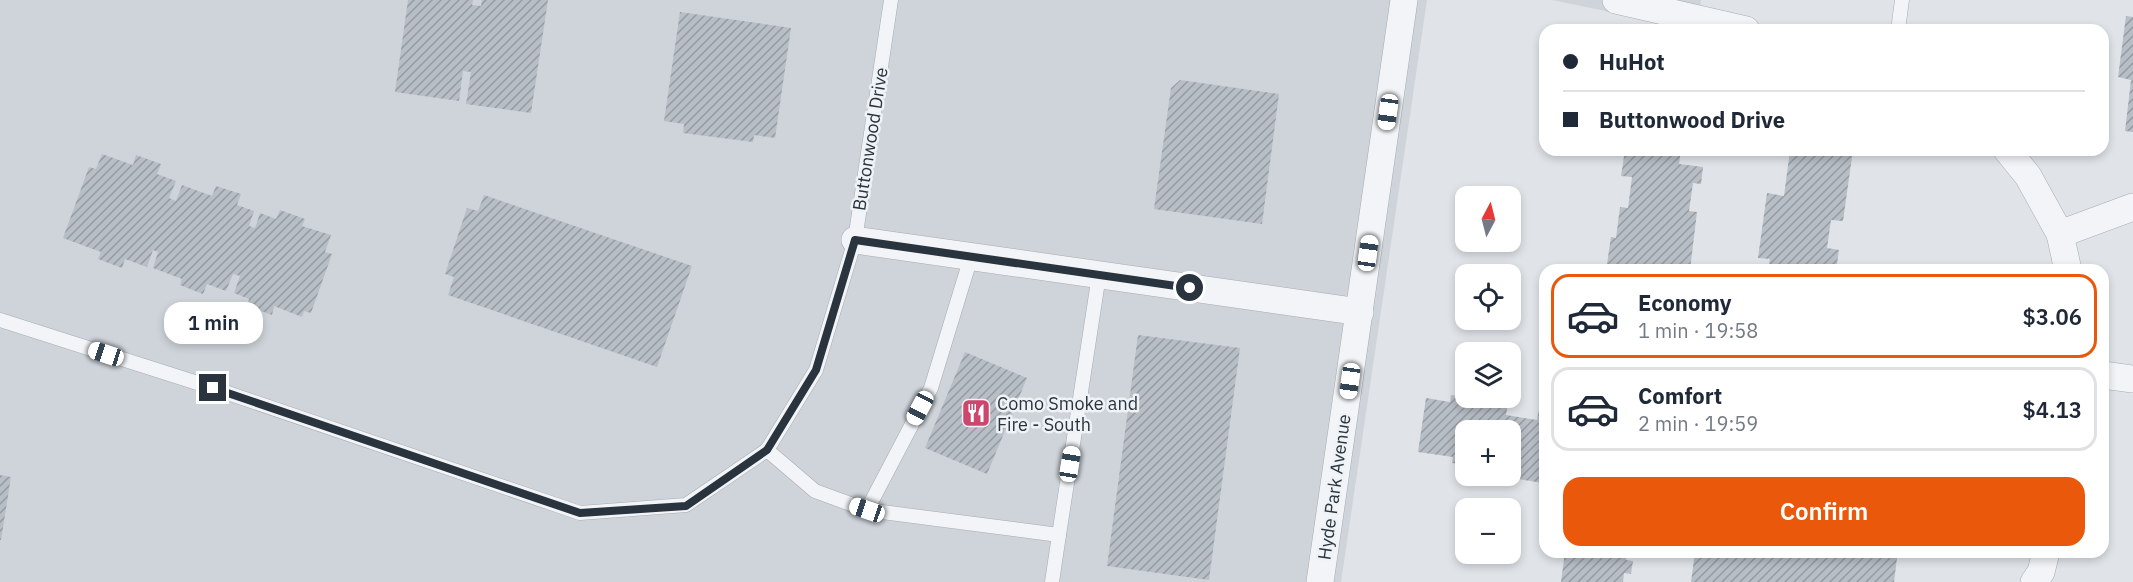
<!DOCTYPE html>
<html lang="en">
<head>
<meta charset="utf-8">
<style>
	body { margin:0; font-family:"IBM Plex Sans",sans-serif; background:#f6f6f7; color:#1f2937; height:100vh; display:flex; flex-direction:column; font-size:22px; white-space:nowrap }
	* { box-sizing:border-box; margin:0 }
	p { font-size:20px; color:#747a83 }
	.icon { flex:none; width:33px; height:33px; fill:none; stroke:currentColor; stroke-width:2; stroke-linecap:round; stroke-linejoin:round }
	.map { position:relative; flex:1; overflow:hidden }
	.drawer { position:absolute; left:1539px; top:264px; width:570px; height:294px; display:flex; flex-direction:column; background:#fff; border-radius:18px; box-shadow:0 3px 9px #0003 }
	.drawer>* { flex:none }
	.banner { position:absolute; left:1539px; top:24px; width:570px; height:132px; border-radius:18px; box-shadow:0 3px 9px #0003; display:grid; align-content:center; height:132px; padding:0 24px; background:#fff }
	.needle { width:39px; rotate:7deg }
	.buttons { position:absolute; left:1455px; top:186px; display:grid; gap:12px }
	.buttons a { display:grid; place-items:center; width:66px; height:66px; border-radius:12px; background:#fff; box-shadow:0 3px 9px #0003; font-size:30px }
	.end { position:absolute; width:27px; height:27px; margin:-14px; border:8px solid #29343f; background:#fff; box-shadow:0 0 0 3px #fff }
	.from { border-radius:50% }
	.bubble { position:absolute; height:42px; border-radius:18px; background:#fff; box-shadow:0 3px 9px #0003; font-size:20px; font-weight:600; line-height:42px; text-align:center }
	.car { position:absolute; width:18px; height:36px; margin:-18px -9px; border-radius:8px; box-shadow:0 0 4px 2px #0007; background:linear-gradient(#fff 24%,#345 0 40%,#fff 0 76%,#345 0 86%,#fff 0) }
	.banner b { display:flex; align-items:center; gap:21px; height:57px; font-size:22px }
	.banner b+b { border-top:2px solid #e0e1e3 }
	.banner i { width:15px; height:15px; background:#1f2937 }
	ul { padding:10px 0 0; list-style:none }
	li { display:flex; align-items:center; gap:18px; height:84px; margin:0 12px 9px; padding:0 12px; border:3px solid #e0e1e3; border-radius:18px }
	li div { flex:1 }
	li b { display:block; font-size:22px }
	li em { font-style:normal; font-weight:600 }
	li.active { border-color:#ea580c }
	li>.icon { width:54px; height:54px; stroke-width:1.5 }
	.cta { display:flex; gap:12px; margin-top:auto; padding:12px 24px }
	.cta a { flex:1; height:69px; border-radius:18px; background:#ea580c; color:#fff; font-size:24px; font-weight:600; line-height:69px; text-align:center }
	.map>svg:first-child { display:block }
	.built { fill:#ced4da }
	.building { fill:url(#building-hatch) }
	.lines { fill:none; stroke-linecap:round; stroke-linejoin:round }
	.lane-casing { stroke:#a5acb2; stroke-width:15 }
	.street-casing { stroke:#a5acb2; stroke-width:28 }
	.lane { stroke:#f2f4f7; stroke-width:14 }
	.street { stroke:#f2f4f7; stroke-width:27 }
	.route { stroke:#29343f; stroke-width:8 }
	.labels { text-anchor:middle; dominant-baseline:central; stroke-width:5; stroke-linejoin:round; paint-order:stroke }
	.street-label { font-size:18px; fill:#29343f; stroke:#eff3f6 }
	.poi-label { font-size:18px; fill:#29343f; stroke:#eff3f6; text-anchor:start }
</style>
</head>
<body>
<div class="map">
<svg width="2133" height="582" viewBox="0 0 2133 582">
	<defs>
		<pattern id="building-hatch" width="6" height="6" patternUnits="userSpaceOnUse" patternTransform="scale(1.5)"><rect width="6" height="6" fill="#b7bec5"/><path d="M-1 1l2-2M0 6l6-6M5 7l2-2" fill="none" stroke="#959ba1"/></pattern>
	</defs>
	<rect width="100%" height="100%" fill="#e0e4e8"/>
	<!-- built -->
	<g class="built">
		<path d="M0 0H1427L1341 582H0Z"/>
		<path d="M1552 0H1701L1697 30Z"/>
	</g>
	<!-- building -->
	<g class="building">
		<path d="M408 0H473L472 5 481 6 482 0H548L531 113 466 104 471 72 463 71 459 101 395 92Z"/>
		<path d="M680 12 791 28 775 138 754 135 753 142 683 133 684 124 664 121Z"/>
		<path d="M2126 16 2133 17V132L2125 131 2131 80 2118 77Z"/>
		<path d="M1180 80 1279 94 1262 224 1154 209 1171 88Z"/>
		<path d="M1625 150H1681L1679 164 1703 167 1701 184 1693 183 1689 211 1697 212 1690 270H1611L1612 264H1607L1611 237 1616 238 1620 207 1628 208 1632 177 1621 176Z"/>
		<path d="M1790 150H1853L1843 221 1831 220 1827 248 1839 250 1836 270H1768L1770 259 1758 258 1767 193 1784 196Z"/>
		<path d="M102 154 133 165 136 155 161 164 157 174 176 181 169 198 176 201 182 185 212 196 216 186 241 194 237 205 254 211 249 226 255 228 260 213 276 219 280 210 305 219 302 226 331 235 325 252 332 254 311 313 304 311 302 317 274 306 272 315 247 306 249 299 234 293 240 276 233 274 226 291 207 284 203 294 180 285 182 279 153 268 158 252 153 250 147 267 125 259 122 268 98 259 101 252 63 238 89 167 96 169Z"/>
		<path d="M484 195 692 266 657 367 448 295 454 277 445 274 467 208 478 211Z"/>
		<path d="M1138 335 1240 348 1209 580 1107 566Z"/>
		<path d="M965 352 1027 378 987 474 925 448Z"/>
		<path d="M1451 395 1508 403 1506 415 1537 420 1539 409 1545 410V471L1543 483 1505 477 1510 476V430H1466V465L1452 463 1453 457 1418 452 1426 398 1450 402Z"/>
		<path d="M0 475 11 477 1 540H0Z"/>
		<path d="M1565 552H1627L1626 560 1633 561 1631 574 1624 573 1623 582H1561Z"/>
		<path d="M1695 552H1858L1897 558 1894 582H1691Z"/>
	</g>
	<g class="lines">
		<!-- lane casing -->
		<g class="lane-casing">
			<g id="lane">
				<path d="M1898 30 1902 0"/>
				<path d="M0 320 213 388 580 513 686 505 767 450 816 370 855 240 891 0"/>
				<path d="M767 450 815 491 867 510 1059 535 1099 275"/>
				<path d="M867 510 931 388 971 257"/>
				<path d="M1052 582 1059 535"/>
			</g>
		</g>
		<!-- street casing -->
		<g class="street-casing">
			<g id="street">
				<path d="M1616 0 1746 30"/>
				<path d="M2007 150 2028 176 2060 234 2068 270"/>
				<path d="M2060 234 2133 207"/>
				<path d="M855 240 1360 312"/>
				<path d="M2103 375 2133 379"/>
				<path d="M1320 582 1404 0"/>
				<path d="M2034 582 2041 572 2046 552"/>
			</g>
		</g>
		<!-- lane -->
		<use href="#lane" class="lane"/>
		<!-- street -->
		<use href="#street" class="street"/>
	</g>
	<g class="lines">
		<!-- route -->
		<path class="route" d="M213 388 580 513 686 506 767 450 816 370 855 240 1190 288"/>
	</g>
	<!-- icons -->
	<defs>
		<g id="restaurant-square" transform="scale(1.5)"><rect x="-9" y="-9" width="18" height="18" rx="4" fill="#cc466d" stroke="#eff3f6"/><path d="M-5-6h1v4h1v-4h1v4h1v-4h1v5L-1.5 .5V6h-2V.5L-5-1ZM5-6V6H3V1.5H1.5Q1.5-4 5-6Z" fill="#fff"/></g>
	</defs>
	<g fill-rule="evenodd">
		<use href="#restaurant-square" x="976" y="413"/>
	</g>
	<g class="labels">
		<!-- street labels -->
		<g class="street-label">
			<text transform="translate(870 139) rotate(-81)">Buttonwood Drive</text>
			<text transform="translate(1334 487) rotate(-82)">Hyde Park Avenue</text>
		</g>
		<!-- poi labels -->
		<g class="poi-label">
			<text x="997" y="403">Como Smoke and<tspan x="997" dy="21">Fire - South</tspan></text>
		</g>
	</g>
</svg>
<div class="buttons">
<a><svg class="needle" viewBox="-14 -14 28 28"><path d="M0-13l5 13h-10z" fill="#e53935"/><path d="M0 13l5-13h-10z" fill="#747a83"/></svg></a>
<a><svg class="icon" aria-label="locate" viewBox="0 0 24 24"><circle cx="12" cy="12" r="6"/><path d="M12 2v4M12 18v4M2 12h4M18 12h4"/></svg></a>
<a><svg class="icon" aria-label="layers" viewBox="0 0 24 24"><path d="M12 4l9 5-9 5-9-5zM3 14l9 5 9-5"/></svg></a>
<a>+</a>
<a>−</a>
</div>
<i class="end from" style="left:1190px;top:288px"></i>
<i class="end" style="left:213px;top:388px"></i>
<div class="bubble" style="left:164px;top:302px;width:99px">1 min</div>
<i class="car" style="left:1388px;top:112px;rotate:188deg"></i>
<i class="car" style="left:1368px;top:253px;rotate:8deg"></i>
<i class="car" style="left:106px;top:354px;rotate:288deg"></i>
<i class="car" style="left:1350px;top:381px;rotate:188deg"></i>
<i class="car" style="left:920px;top:408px;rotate:208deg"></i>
<i class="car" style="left:1070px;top:464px;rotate:9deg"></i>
<i class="car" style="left:867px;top:510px;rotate:289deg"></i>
<div class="banner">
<b><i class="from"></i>HuHot</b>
<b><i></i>Buttonwood Drive</b>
</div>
<section class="drawer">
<ul>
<li class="active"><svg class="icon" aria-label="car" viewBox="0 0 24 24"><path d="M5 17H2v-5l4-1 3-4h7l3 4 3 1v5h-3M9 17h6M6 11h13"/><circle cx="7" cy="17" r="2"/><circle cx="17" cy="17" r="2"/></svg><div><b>Economy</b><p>1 min · 19:58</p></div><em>$3.06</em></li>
<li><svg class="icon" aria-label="car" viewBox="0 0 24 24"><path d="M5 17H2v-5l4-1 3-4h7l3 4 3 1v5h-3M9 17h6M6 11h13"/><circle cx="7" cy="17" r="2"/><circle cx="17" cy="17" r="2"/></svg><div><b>Comfort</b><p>2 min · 19:59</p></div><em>$4.13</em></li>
</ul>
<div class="cta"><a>Confirm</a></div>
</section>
</div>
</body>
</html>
